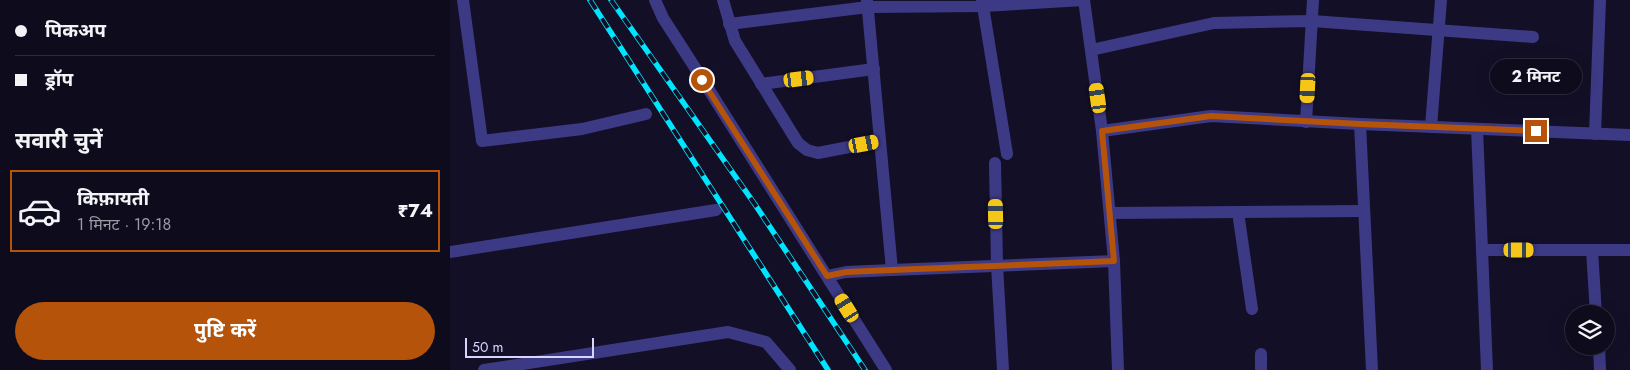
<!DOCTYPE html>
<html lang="hi">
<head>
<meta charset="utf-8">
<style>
	body { margin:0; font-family:Jost,"Noto Sans Devanagari",sans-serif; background:#171425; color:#f1f3f6; height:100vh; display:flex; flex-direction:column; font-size:19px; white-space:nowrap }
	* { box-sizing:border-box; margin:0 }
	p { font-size:16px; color:#9b9ba3 }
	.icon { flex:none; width:28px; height:28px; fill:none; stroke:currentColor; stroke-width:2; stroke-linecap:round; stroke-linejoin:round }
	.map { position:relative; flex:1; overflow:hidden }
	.details { display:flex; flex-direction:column; background:#0e0b1c; width:450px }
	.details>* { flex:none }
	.top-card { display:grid; align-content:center; height:110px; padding:0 15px; background:#0e0b1c }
	.fabs { position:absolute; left:1115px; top:305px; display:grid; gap:10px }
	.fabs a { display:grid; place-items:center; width:50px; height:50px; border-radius:50%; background:#0e0b1c; box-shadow:0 5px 20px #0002,0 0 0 1px #2e2b3b; font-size:25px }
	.scale { position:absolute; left:15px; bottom:12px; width:129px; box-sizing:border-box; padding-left:5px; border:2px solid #d9d4ff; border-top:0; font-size:14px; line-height:18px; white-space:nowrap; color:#d9d4ff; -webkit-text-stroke:4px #130f26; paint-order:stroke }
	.end { position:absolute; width:22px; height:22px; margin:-11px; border:6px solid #b45309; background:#fff; box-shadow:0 0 0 2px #fff }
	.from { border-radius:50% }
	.bubble { position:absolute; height:35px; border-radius:18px; background:#0e0b1c; box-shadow:0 5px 20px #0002,0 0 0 1px #2e2b3b; font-size:16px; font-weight:700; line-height:35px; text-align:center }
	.car { position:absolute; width:15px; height:30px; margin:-15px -8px; border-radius:6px; box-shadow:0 0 4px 1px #0007; background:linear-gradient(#f5c518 24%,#345 0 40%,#f5c518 0 76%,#345 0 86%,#f5c518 0) }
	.top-card b { display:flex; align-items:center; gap:18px; height:48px; font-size:19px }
	.top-card b+b { border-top:1px solid #2e2b3b }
	.top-card i { width:12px; height:12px; background:#f1f3f6 }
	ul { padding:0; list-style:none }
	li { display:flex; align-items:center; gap:15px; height:82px; margin:0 10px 8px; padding:0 5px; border:2px solid transparent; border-radius:0px }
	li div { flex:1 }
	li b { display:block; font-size:19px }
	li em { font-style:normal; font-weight:700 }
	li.current { border-color:#b45309 }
	li>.icon { width:45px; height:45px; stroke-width:1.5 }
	h2 { padding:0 15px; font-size:22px; line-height:60px }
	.button { display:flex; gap:10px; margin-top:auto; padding:10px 15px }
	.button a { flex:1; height:58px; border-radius:30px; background:#b45309; color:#fff; font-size:20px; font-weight:700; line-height:58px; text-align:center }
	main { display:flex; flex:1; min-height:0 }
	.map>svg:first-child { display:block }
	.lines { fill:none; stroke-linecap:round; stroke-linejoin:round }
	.minor { stroke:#3d3a85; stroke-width:12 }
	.rail-casing { stroke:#00e5ff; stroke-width:5.5 }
	.rail { stroke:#130f26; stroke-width:4; stroke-dasharray:11; stroke-linecap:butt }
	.route { stroke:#b45309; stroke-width:6 }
</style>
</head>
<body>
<main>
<section class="details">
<div class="top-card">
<b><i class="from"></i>पिकअप</b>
<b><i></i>ड्रॉप</b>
</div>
<h2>सवारी चुनें</h2>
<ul>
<li class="current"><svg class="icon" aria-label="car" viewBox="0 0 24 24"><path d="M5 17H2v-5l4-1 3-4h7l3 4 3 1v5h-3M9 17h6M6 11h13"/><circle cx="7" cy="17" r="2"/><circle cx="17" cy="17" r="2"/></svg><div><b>किफ़ायती</b><p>1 मिनट · 19:18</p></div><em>₹74</em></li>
</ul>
<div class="button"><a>पुष्टि करें</a></div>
</section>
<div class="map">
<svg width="1180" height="370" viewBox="0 0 1180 370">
	<rect width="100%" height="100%" fill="#130f26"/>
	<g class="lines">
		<!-- minor -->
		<g class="minor">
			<path d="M13 0 32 141 132 129 196 114"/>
			<path d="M205 0 213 18 242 63 436 370"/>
			<path d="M273 0 285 41 348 143 357 150 368 153 430 141"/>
			<path d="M417 0 442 270"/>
			<path d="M532 0 557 154"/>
			<path d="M634 0 652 131 664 261 668 370"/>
			<path d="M279 24 418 7 533 6 634 0"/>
			<path d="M641 50 764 23 862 21 1083 37"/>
			<path d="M311 84 424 69"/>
			<path d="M856 122 863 0"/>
			<path d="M910 124 922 370"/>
			<path d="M981 127 991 0"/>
			<path d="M1027 129 1037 370"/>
			<path d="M652 131 761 116 910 124 1180 135"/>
			<path d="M1145 134 1150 0"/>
			<path d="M545 163 547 265 553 370"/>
			<path d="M788 212 802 309"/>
			<path d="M660 213 914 211"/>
			<path d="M1032 250H1180"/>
			<path d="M1142 250 1146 314"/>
			<path d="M0 252 266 210"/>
			<path d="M377 276 396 272 442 270 664 261"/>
			<path d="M1149 346 1150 370"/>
			<path d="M811 354V370"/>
			<path d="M34 370 278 332 316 342 340 370"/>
		</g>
		<!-- rail casing -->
		<g class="rail-casing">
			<g id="rail">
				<path d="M140 0 378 370"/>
				<path d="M161 0 304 203 415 370"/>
			</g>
		</g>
		<!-- rail -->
		<use href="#rail" class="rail"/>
	</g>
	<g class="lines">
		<!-- route -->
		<path class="route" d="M252 80 377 276 396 272 442 270 664 261 652 131 761 116 910 124 1086 131"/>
	</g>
</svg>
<div class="fabs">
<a><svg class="icon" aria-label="layers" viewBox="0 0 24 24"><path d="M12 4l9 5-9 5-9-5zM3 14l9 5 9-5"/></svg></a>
</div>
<div class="scale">50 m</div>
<i class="end from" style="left:252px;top:80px"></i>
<i class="end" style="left:1086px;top:131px"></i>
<div class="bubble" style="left:1040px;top:59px;width:92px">2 मिनट</div>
<i class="car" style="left:349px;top:79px;rotate:83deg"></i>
<i class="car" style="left:858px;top:88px;rotate:183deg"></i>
<i class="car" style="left:648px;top:98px;rotate:352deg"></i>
<i class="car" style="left:414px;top:144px;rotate:79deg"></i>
<i class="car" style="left:546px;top:214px;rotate:359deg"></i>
<i class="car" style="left:1069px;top:250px;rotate:90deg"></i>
<i class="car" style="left:397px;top:308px;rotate:328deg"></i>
</div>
</main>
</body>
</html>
